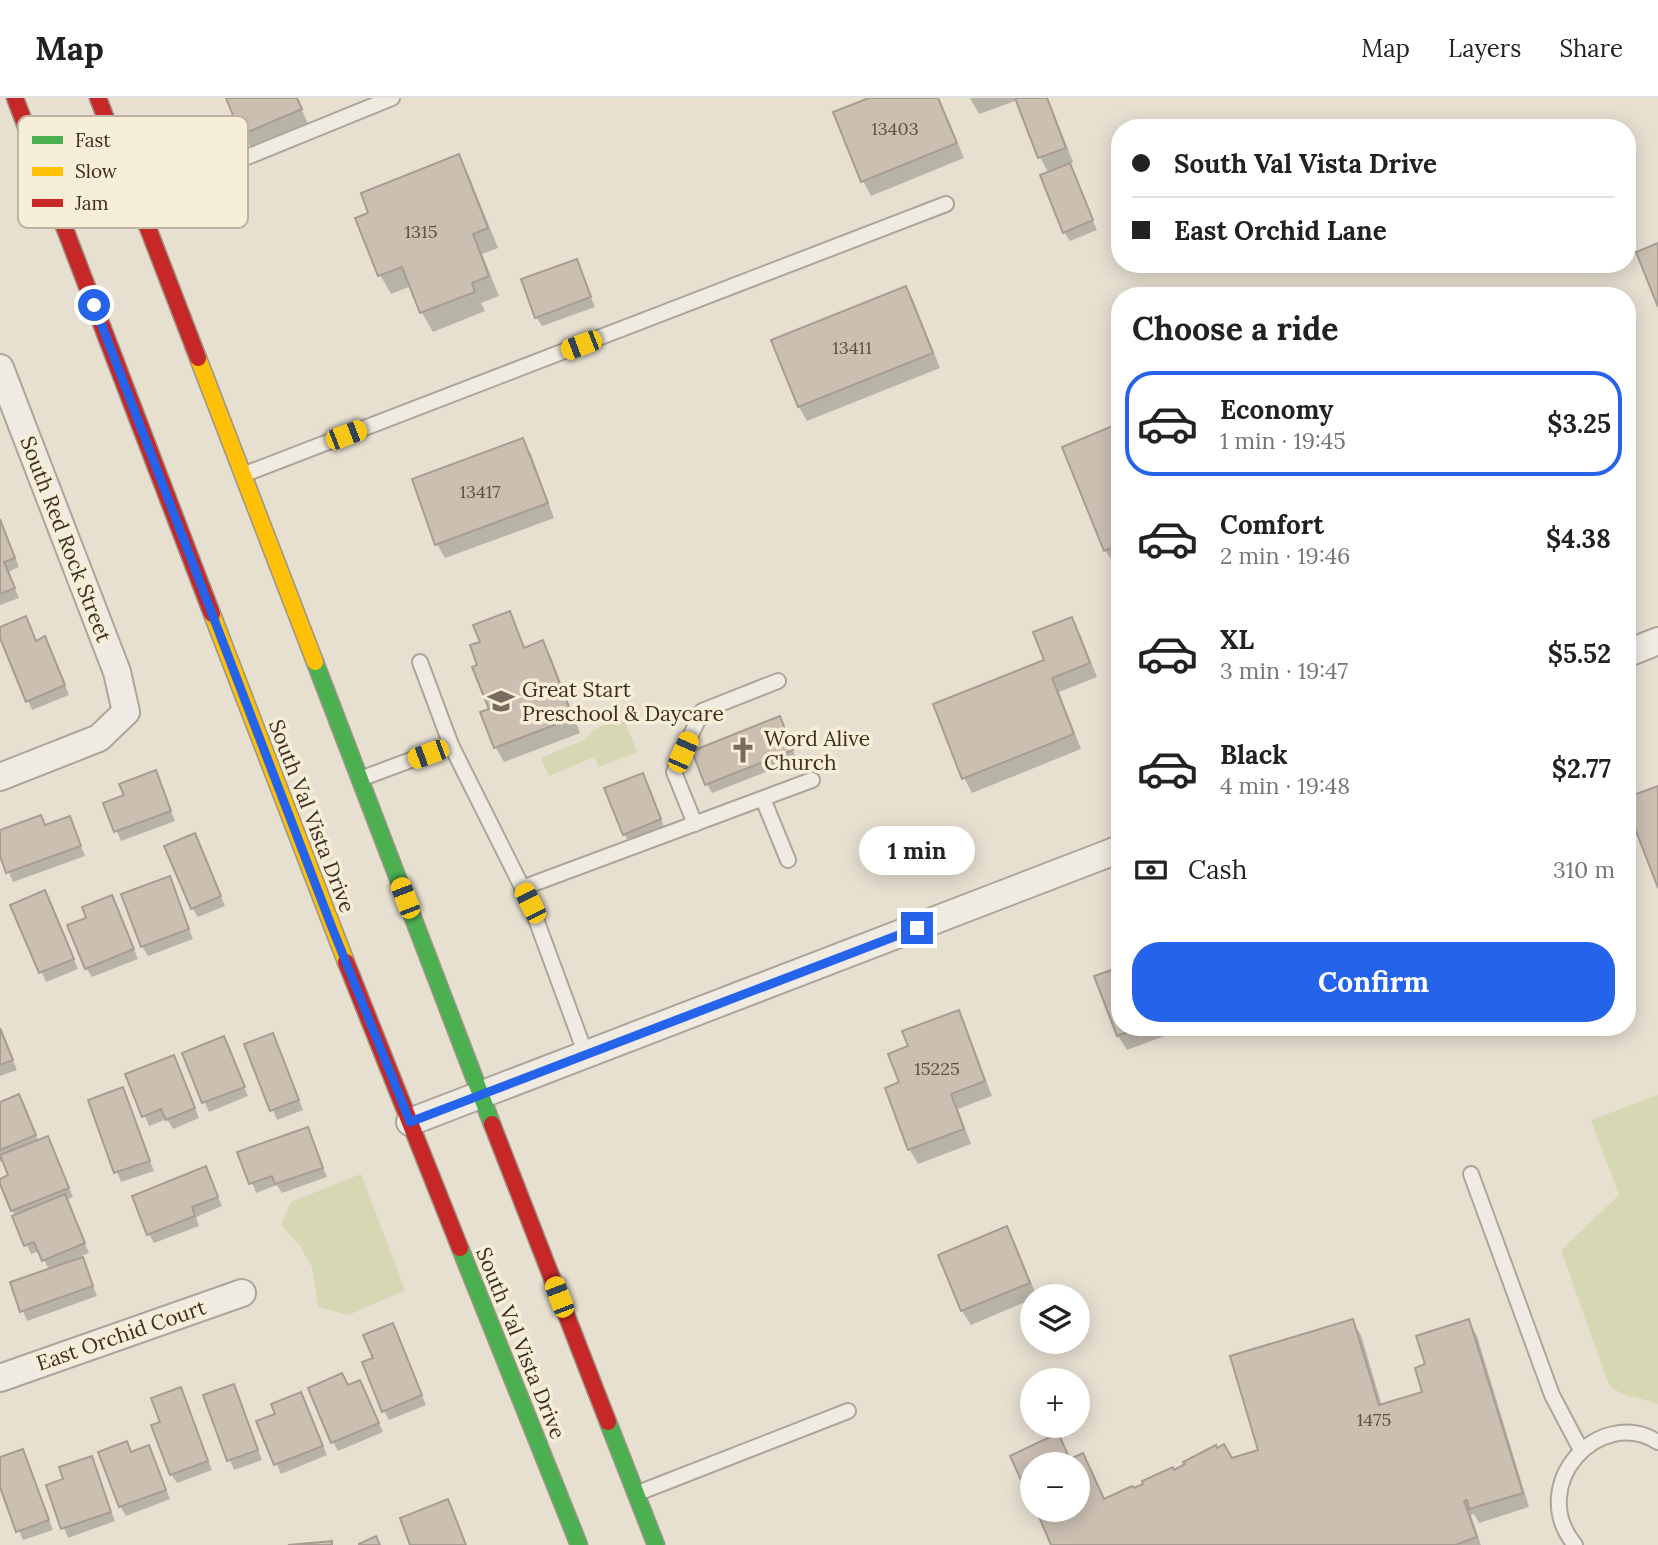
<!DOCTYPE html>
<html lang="en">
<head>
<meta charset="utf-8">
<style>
	body { margin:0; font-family:Lora,serif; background:#f6f6f6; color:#222; height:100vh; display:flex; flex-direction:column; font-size:26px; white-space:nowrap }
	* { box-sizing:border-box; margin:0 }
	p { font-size:23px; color:#767676 }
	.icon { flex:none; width:38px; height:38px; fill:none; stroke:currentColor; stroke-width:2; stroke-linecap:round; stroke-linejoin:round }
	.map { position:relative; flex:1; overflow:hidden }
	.drawer { position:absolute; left:1111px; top:189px; width:525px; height:749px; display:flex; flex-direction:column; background:#fff; border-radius:28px; box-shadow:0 4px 18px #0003 }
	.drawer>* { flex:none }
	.hud { position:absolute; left:1111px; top:21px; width:525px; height:154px; border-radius:28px; box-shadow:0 4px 18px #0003; display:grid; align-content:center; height:154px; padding:0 21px; background:#fff }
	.controls { position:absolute; left:1020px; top:1186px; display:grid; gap:14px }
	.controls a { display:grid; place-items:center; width:70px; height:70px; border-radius:50%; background:#fff; box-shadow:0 4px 18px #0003; font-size:35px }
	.end { position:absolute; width:32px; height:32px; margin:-16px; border:9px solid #2563eb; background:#fff; box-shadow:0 0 0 4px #fff }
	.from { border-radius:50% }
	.bubble { position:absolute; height:49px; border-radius:24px; background:#fff; box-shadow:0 4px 18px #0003; font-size:23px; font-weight:700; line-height:49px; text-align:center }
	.car { position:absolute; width:21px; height:42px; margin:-21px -10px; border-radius:9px; box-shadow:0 0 5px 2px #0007; background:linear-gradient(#f5c518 24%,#345 0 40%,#f5c518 0 76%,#345 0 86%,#f5c518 0) }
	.hud b { display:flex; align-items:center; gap:24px; height:66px; font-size:26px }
	.hud b+b { border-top:2px solid #e0e0e0 }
	.hud i { width:18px; height:18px; background:#222 }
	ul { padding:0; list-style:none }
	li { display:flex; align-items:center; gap:21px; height:105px; margin:0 14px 10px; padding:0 7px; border:4px solid transparent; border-radius:28px }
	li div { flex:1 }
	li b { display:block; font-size:26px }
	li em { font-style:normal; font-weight:700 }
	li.on { border-color:#2563eb }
	li>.icon { width:63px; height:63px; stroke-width:1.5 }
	h2 { padding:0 21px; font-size:32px; line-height:84px }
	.pay { display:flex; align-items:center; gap:18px; height:77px; padding:0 21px; font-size:26px }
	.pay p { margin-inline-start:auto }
	.action { display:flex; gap:14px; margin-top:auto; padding:14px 21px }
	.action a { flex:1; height:80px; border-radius:28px; background:#2563eb; color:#fff; font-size:28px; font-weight:700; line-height:80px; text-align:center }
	header { display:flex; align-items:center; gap:42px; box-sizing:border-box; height:98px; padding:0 35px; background:#fff; border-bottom:2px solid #e0e0e0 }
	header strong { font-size:33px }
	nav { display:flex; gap:38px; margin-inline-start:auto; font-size:24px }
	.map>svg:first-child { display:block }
	.green { fill:#d6d7b3 }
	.shadow { fill:#0003 }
	.building { fill:#cbbfb2; stroke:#a89c90; stroke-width:2 }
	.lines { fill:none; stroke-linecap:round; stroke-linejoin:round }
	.lane-casing { stroke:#ada599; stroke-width:18 }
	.street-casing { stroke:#ada599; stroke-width:30 }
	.fast-casing { stroke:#9c958a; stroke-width:19 }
	.slow-casing { stroke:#9c958a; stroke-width:19 }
	.jam-casing { stroke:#9c958a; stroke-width:19 }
	.lane { stroke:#efebe3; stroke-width:14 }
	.street { stroke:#efebe3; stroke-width:26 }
	.fast { stroke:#4caf50; stroke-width:16 }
	.slow { stroke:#ffc107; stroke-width:16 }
	.jam { stroke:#c62828; stroke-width:16 }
	.route { stroke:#2563eb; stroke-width:9 }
	.labels { text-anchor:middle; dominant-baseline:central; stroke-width:7; stroke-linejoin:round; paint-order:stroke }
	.number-label { font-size:18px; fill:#605244 }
	.street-label { font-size:21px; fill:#3d2e20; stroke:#f7eed8 }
	.poi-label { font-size:21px; fill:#3d2e20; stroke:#f7eed8; text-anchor:start }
	.key { fill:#f7eed8; stroke:#bfb4a1; stroke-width:2 }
	.key-label { font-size:19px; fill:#3d2e20 }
</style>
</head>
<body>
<header>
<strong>Map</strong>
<nav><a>Map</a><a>Layers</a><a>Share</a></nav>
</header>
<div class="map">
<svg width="1658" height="1447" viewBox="0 0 1658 1447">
	<rect width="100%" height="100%" fill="#e7e0d1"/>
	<!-- green -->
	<g class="green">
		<path d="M623 619 637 654 599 669 594 659 549 678 541 660 584 642 595 631Z"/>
		<path d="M1658 997V1306C1641 1299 1623 1300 1609 1287L1561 1152 1619 1097 1591 1022Z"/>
		<path d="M361 1076 405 1192 349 1217 318 1209 312 1169 300 1148 281 1127 291 1104Z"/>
	</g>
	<!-- shadow -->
	<g class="shadow">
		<path d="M227 0H297L308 26 251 50Z"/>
		<path d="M874 0H939L964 60 871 98 863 83Z"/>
		<path d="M970 0H1048L1073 64 1069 66 1097 132 1070 143 1064 134 1049 76 1040 59 1018 2 979 16Z"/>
		<path d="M458 59 469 78 498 150 482 156 499 198 481 205 485 213 433 234 422 215 411 188 391 196 380 177 371 116Z"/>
		<path d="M576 163 595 209 542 228 536 219Z"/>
		<path d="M906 190 914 204 940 270 807 323 799 309 773 243Z"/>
		<path d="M1120 327V464L1114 466 1105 452Z"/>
		<path d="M523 342 531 356 554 420 445 460 437 446Z"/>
		<path d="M0 421 19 469 8 474 19 500 0 507Z"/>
		<path d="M509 515 526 551 543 544 551 559 580 635 504 664 496 650 483 615 491 612 480 568 482 545Z"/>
		<path d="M1071 521 1080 536 1097 579 1059 594 1081 651 972 695 964 680 935 607 1047 563Z"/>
		<path d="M31 530 37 544 45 541 50 550 69 597 32 612 0 536V531Z"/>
		<path d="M779 620 797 662 712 695 707 686Z"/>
		<path d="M155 675 175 723 121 743 105 706 126 698Z"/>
		<path d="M647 686 665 731 630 745 624 736Z"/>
		<path d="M69 720 85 758 13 784 0 753V734L45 728Z"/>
		<path d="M199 747 225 808 198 819 192 810Z"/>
		<path d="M169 780 193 841 148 858 142 848Z"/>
		<path d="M112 799 138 861 92 879 86 870 88 821Z"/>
		<path d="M49 804 78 871 46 884 12 808Z"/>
		<path d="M1120 871V929H1189L1127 952 1118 938 1097 879Z"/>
		<path d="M958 914 966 929 992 998 958 1011 971 1046 918 1066 909 1051 910 949Z"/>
		<path d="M0 932 17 972 0 978Z"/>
		<path d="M272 937 303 1012 277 1022 247 947Z"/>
		<path d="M223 940 248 998 209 1014 184 956Z"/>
		<path d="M174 960 199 1020 173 1031 167 1021 149 1028 128 977Z"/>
		<path d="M122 992 154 1073 121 1084 90 1003Z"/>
		<path d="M0 1006 23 1007 39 1044 48 1040 53 1050 73 1099 66 1102 89 1155 81 1158 97 1198 27 1223 12 1185 49 1172 40 1153 31 1156 12 1112 10 1078 4 1062 0 1064Z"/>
		<path d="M307 1032 327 1079 282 1095 277 1087 256 1095 240 1055Z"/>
		<path d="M210 1080 222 1108 196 1119 199 1128 154 1145 149 1136Z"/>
		<path d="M1007 1131 1015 1145 1037 1199 971 1227 962 1213 940 1158Z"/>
		<path d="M1352 1223 1361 1237 1382 1308 1424 1295 1427 1268 1468 1223 1477 1238 1529 1409 1479 1425 1474 1416 1471 1417 1481 1447H1052L1078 1412V1367H1032V1404L1012 1358 1057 1337 1071 1363 1082 1357 1105 1402 1133 1393 1174 1374 1232 1362 1260 1353Z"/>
		<path d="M397 1236 426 1307 389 1322 384 1313 375 1261Z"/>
		<path d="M360 1284 383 1334 338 1353 333 1344 348 1289Z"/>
		<path d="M181 1291 212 1372 177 1385 171 1376Z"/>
		<path d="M238 1297 262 1362 234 1372 205 1298Z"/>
		<path d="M305 1305 327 1357 281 1376 259 1324Z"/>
		<path d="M149 1349 170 1401 126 1418 120 1408 132 1355Z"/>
		<path d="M22 1353 53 1432 23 1442 0 1384V1361Z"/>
		<path d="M91 1360 115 1423 68 1440 48 1388 65 1382Z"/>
	</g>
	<!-- building -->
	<g class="building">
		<path d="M226 0H297L302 11 241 37Z"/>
		<path d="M869 0H938L957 45 861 84 833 14Z"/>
		<path d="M1015 0H1047L1066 50 1038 60Z"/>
		<path d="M459 56 488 130 473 136 489 178 472 185 475 194 420 215 402 169 378 178 355 120 368 115 361 95Z"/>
		<path d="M1070 65 1093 122 1063 135 1040 77Z"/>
		<path d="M1658 145V209L1636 154Z"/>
		<path d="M577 161 591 199 535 220 521 181Z"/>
		<path d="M906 188 933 255 798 309 771 242Z"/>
		<path d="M1120 325V446L1104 453 1062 349Z"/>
		<path d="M523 340 548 405 435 447 412 381Z"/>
		<path d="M0 421 15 460 4 464 15 490 0 496Z"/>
		<path d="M510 513 524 550 543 542 573 620 494 650 480 614 489 611 472 569 477 567 470 547 480 544 473 527Z"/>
		<path d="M26 518 36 543 45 538 65 587 26 604 0 540V529Z"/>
		<path d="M1072 519 1090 565 1052 580 1074 636 962 681 933 606 1044 562 1033 534Z"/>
		<path d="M780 618 793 652 705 687 692 653Z"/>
		<path d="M156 672 171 713 114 734 103 705 124 697 119 686Z"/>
		<path d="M643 675 661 721 623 737 604 690Z"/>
		<path d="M1658 688V790L1628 712V699Z"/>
		<path d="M41 717 45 727 70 718 81 748 6 775 0 758V732Z"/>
		<path d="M195 735 221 798 191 811 164 748Z"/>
		<path d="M170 778 189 831 141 849 121 796Z"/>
		<path d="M45 792 74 861 39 875 10 807Z"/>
		<path d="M112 797 134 851 85 871 67 827 86 820 82 809Z"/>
		<path d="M1120 869V929H1142L1117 938 1094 878Z"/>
		<path d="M959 912 985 983 951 996 964 1031 908 1052 885 990 899 984 888 956 908 948 902 933Z"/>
		<path d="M0 930 13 962 0 967Z"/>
		<path d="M273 935 299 1002 270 1013 244 946Z"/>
		<path d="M224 938 245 989 202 1005 182 955Z"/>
		<path d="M174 957 195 1010 166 1022 161 1011 142 1019 125 976Z"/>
		<path d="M123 989 150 1063 114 1075 88 1002Z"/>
		<path d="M19 996 36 1037 0 1052V1004Z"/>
		<path d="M308 1029 323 1070 275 1086 272 1078 249 1086 237 1054Z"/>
		<path d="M48 1038 69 1090 11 1113 0 1086V1081L8 1077 0 1057Z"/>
		<path d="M206 1068 218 1099 192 1109 195 1118 147 1137 132 1098Z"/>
		<path d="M65 1096 85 1145 42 1163 34 1144 24 1148 12 1118Z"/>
		<path d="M1007 1128 1030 1185 961 1213 938 1157Z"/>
		<path d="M83 1159 93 1188 20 1214 10 1184Z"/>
		<path d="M1353 1221 1379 1307 1422 1294 1415 1270 1425 1266 1416 1238 1469 1221 1523 1395 1469 1411 1467 1402 1464 1403 1477 1439 1455 1447H1051L1036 1412H1078V1367H1032V1406L1010 1358 1058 1335 1070 1361 1083 1355 1104 1401 1132 1388 1134 1390 1143 1386 1142 1383 1173 1369 1174 1372 1185 1366 1183 1364 1216 1347 1217 1350 1224 1346 1232 1360 1258 1352 1230 1258Z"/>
		<path d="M393 1225 422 1297 382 1314 362 1264 373 1260 363 1237Z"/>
		<path d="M342 1275 348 1287 360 1282 379 1325 331 1345 308 1290Z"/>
		<path d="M234 1286 258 1352 227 1363 203 1297Z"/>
		<path d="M181 1289 208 1363 170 1377 151 1327 160 1324 151 1300Z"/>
		<path d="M301 1294 323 1348 274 1367 256 1323 275 1316 271 1306Z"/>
		<path d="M127 1343 131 1354 149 1347 166 1392 119 1409 98 1354Z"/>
		<path d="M23 1351 49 1422 16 1434 0 1389V1359Z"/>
		<path d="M92 1358 111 1414 61 1431 46 1387 63 1381 59 1369Z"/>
		<path d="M448 1401 466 1447H410L400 1420Z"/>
		<path d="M376 1438 380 1447H359V1446Z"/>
		<path d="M332 1443V1447H288Z"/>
	</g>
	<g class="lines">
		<!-- lane casing -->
		<g class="lane-casing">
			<g id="lane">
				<path d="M139 103 392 0"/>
				<path d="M245 376 946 106"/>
				<path d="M420 564 451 647"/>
				<path d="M360 681 451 647 530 805 586 957"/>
				<path d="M763 701 788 762"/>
				<path d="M695 726 674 674 702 613 778 583"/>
				<path d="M522 790 812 682"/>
				<path d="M1471 1076 1552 1297 1581 1352"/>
				<path d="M638 1395 848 1313"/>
				<path d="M1575 1447C1526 1388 1598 1307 1658 1344"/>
			</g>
		</g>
		<!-- street casing -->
		<g class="street-casing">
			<g id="street">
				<path d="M0 270 117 574 126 614 99 640 0 679"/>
				<path d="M1628 555 1658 543"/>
				<path d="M410 1024 1120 751"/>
				<path d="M0 1280 242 1195"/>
			</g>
		</g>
		<!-- fast casing -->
		<g class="fast-casing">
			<g id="fast">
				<path d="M315 564 492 1026"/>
				<path d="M460 1150 579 1447"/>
				<path d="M608 1324 656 1447"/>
			</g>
		</g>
		<!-- slow casing -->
		<g class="slow-casing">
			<g id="slow">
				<path d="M198 260 315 564"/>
				<path d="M212 516 346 864"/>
			</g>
		</g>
		<!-- jam casing -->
		<g class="jam-casing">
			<g id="jam">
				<path d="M15 0 212 516"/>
				<path d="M98 0 198 260"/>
				<path d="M346 864 460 1150"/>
				<path d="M492 1026 608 1324"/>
			</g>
		</g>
		<!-- lane -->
		<use href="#lane" class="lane"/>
		<!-- street -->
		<use href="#street" class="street"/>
		<!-- fast -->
		<use href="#fast" class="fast"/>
		<!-- slow -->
		<use href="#slow" class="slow"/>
		<!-- jam -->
		<use href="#jam" class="jam"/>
	</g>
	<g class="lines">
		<!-- route -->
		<path class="route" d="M94 207 331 827 410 1024 917 830"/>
	</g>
	<!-- icons -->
	<defs>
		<g id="school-bare" transform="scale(2.1)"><path d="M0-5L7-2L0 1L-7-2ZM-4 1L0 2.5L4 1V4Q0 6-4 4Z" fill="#786c5e" stroke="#f7eed8" stroke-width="2.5" paint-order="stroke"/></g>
		<g id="church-bare" transform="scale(2.1)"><path d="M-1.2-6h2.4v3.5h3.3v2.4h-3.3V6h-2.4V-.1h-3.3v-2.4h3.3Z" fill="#786c5e" stroke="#f7eed8" stroke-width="2.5" paint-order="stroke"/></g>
	</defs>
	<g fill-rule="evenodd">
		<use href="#school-bare" x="501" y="603"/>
		<use href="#church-bare" x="743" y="652"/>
	</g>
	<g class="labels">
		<!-- number labels -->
		<g class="number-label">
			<text x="895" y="30">13403</text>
			<text x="421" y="133">1315</text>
			<text x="852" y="249">13411</text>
			<text x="480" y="393">13417</text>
			<text x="937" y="970">15225</text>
			<text x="1374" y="1321">1475</text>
		</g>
		<!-- street labels -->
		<g class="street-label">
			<text transform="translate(66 441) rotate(69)">South Red Rock Street</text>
			<text transform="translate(312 718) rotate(69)">South Val Vista Drive</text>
			<text transform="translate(121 1237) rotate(-19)">East Orchid Court</text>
			<text transform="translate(521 1245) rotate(68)">South Val Vista Drive</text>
		</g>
		<!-- poi labels -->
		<g class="poi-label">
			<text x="522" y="591">Great Start<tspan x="522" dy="24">Preschool &amp; Daycare</tspan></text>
			<text x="764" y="640">Word Alive<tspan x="764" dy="24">Church</tspan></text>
		</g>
	</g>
	<!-- legend -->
	<rect x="18" y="18" width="230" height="112" rx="10" class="key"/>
	<rect x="32" y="38" width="31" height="8" fill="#4caf50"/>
	<rect x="32" y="69" width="31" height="9" fill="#ffc107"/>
	<rect x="32" y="101" width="31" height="8" fill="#c62828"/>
	<g class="key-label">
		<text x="75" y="49">Fast</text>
		<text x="75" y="80">Slow</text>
		<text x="75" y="112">Jam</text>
	</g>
</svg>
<div class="controls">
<a><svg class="icon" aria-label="layers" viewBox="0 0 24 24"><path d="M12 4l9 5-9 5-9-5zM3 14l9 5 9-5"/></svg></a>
<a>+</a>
<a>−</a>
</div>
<i class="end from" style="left:94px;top:207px"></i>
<i class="end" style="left:917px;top:830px"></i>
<div class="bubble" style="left:859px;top:728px;width:116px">1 min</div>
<i class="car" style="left:581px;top:247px;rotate:249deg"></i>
<i class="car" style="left:346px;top:337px;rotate:69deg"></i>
<i class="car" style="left:683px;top:654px;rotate:24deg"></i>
<i class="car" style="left:428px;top:656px;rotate:250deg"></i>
<i class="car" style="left:405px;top:800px;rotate:339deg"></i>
<i class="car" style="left:530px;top:805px;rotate:333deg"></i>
<i class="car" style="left:559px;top:1199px;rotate:339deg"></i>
<div class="hud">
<b><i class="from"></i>South Val Vista Drive</b>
<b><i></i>East Orchid Lane</b>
</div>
<section class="drawer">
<h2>Choose a ride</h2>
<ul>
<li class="on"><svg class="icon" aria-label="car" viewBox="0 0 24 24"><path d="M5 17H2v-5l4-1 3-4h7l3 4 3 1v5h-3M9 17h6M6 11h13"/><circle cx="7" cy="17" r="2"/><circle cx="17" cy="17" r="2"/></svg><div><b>Economy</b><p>1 min · 19:45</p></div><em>$3.25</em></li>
<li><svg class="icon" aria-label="car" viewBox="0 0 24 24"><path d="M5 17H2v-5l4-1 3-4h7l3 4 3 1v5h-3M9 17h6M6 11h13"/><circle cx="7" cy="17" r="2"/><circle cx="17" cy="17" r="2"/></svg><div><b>Comfort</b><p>2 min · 19:46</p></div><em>$4.38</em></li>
<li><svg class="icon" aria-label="car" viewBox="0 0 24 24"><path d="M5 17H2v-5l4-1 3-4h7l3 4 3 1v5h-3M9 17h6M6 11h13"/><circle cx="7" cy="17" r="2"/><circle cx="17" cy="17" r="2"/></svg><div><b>XL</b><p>3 min · 19:47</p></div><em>$5.52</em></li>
<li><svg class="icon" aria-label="car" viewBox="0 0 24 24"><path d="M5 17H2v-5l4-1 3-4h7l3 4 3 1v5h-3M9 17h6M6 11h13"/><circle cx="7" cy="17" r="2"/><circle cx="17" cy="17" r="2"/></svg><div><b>Black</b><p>4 min · 19:48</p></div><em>$2.77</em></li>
</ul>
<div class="pay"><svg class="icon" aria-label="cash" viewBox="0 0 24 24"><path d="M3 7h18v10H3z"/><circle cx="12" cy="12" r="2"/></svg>Cash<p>310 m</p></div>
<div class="action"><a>Confirm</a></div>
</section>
</div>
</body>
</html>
